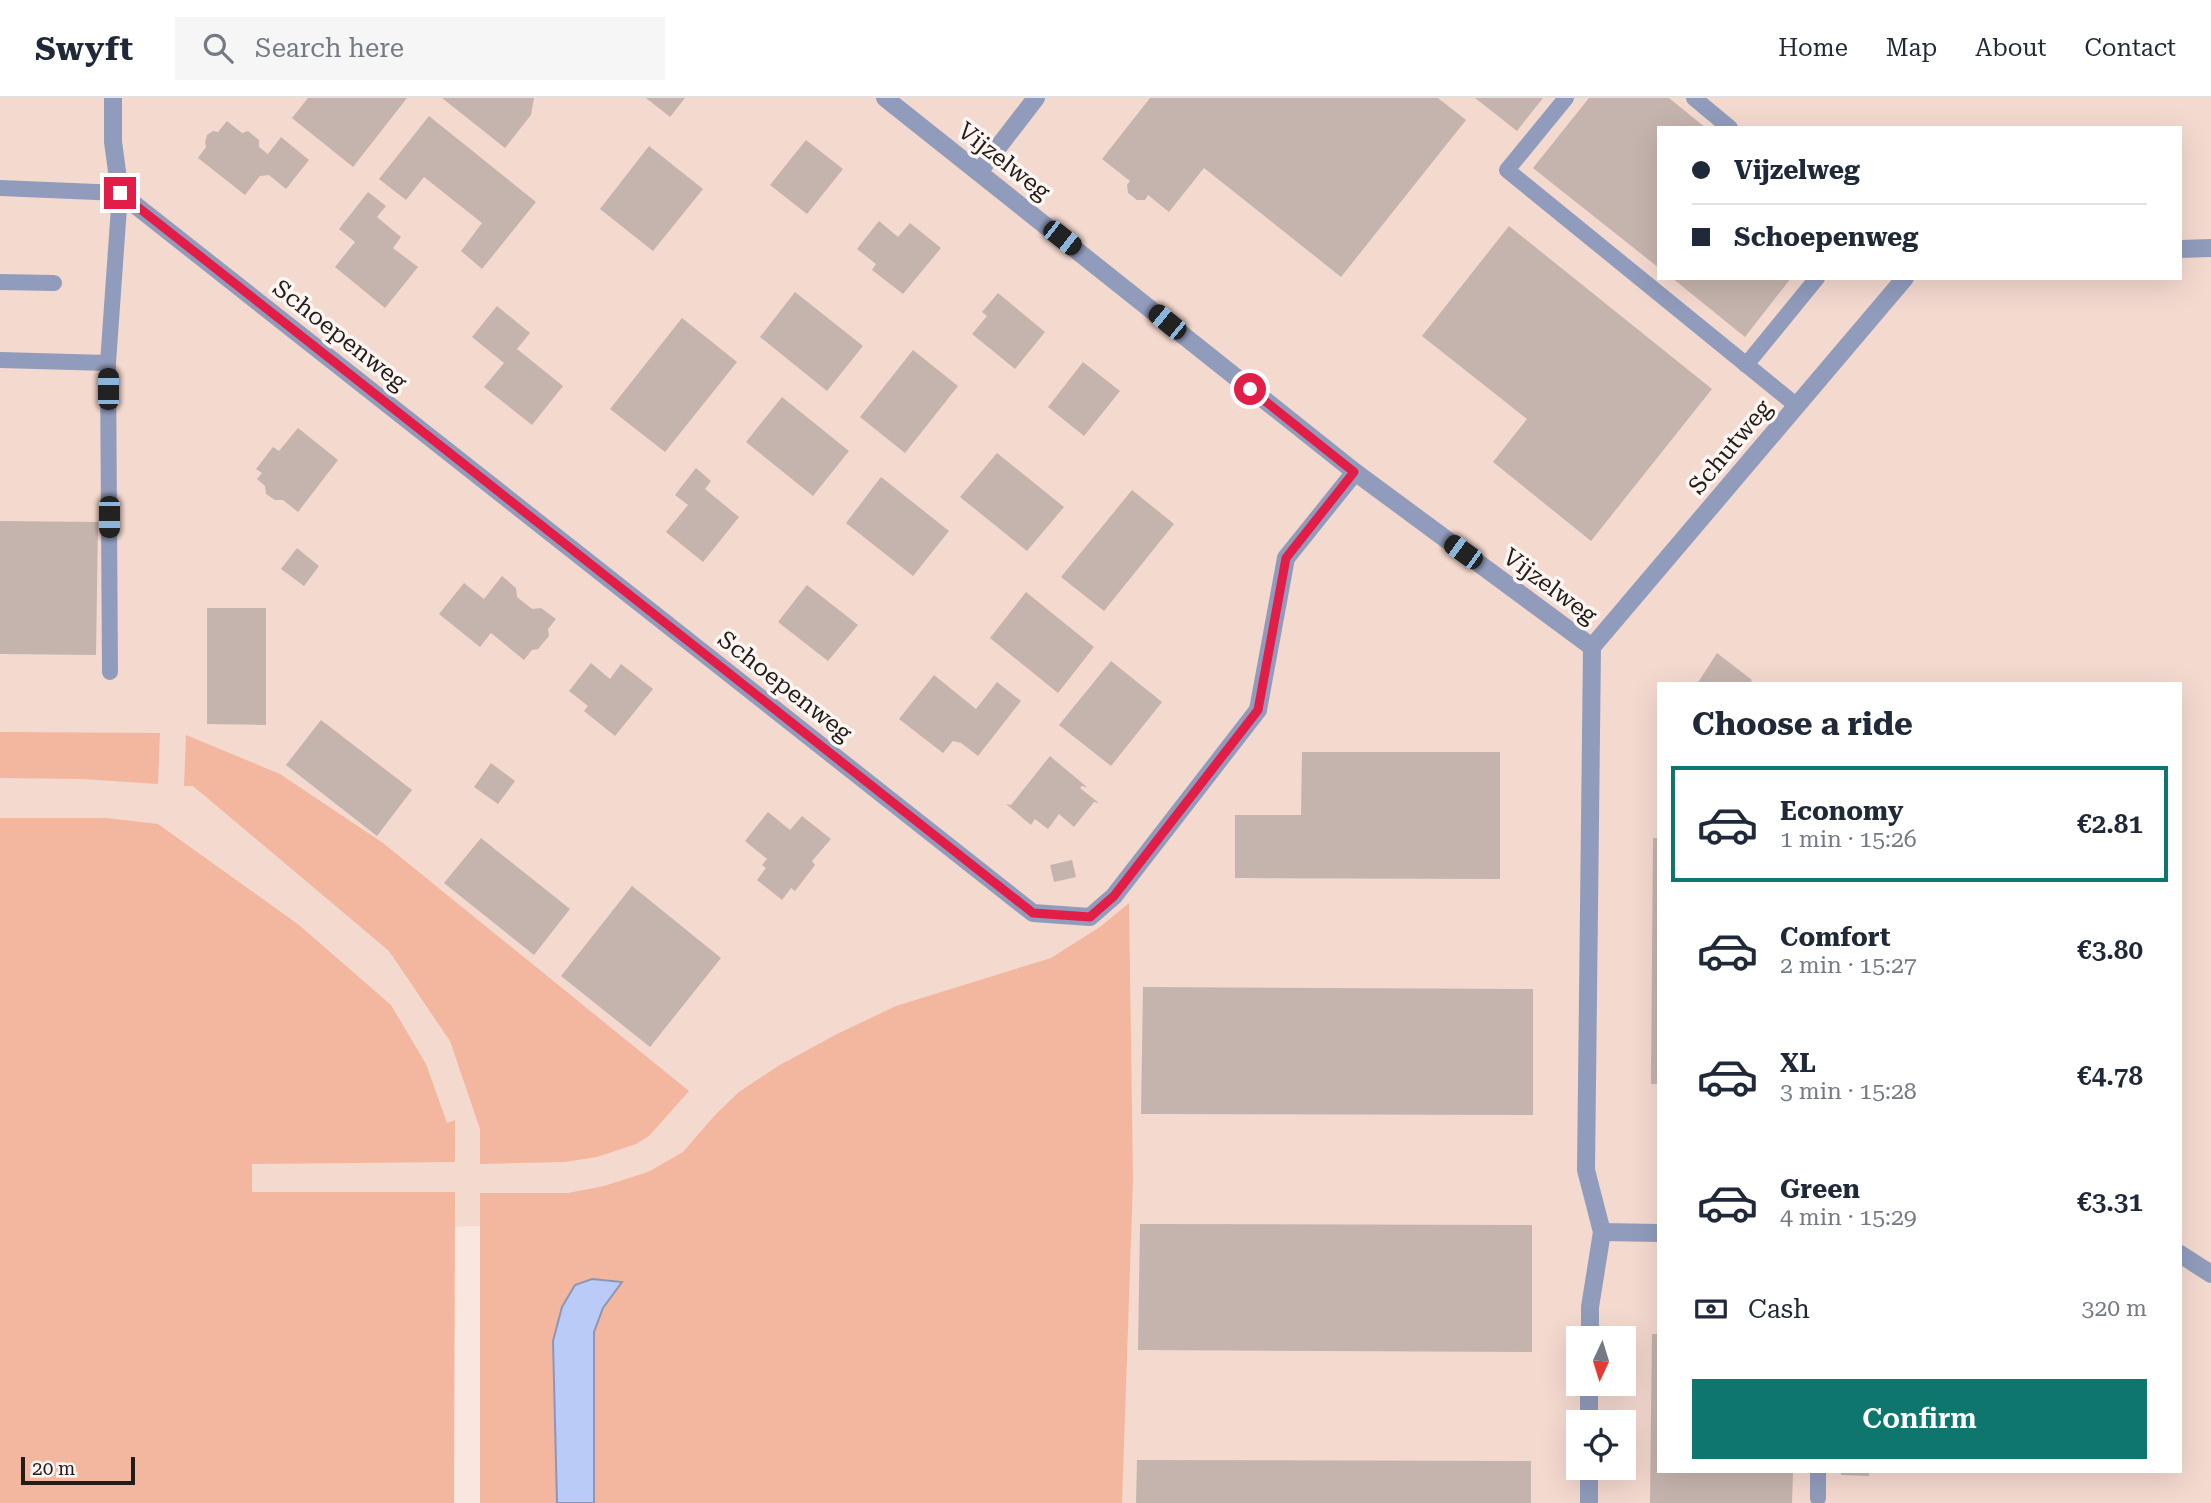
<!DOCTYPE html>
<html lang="en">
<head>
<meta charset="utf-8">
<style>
	body { margin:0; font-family:"Roboto Serif",serif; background:#f6f6f7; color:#1f2937; height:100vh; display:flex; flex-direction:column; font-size:26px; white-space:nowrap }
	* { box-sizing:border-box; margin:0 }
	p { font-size:23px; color:#747a83 }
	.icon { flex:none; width:38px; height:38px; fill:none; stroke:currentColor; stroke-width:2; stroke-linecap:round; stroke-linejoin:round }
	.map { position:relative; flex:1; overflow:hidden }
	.details { position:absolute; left:1657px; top:584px; width:525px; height:791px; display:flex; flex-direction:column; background:#fff; border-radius:0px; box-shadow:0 7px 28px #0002 }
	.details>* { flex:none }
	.guide { position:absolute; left:1657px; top:28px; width:525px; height:154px; border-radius:0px; box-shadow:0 7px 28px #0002; display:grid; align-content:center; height:154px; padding:0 35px; background:#fff }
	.needle { width:46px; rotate:184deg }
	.buttons { position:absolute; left:1566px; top:1228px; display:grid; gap:14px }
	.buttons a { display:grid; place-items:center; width:70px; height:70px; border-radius:0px; background:#fff; box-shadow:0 7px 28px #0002; font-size:35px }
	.scale { position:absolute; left:21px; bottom:18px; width:114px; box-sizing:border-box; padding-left:7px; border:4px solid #231d1a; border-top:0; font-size:19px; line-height:24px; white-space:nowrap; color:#231d1a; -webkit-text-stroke:5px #fef6f3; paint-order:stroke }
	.end { position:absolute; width:32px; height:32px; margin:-16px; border:9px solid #e11d48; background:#fff; box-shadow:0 0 0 4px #fff }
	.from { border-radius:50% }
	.car { position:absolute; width:21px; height:42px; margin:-21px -10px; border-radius:9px; box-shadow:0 0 5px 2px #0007; background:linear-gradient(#222 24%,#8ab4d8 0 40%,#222 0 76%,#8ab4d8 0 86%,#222 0) }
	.guide b { display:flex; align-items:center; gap:24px; height:66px; font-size:26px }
	.guide b+b { border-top:2px solid #e0e1e3 }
	.guide i { width:18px; height:18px; background:#1f2937 }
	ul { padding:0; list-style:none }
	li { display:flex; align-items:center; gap:21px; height:116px; margin:0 14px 10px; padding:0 21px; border:4px solid transparent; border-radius:0px }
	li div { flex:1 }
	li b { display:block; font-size:26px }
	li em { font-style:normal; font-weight:600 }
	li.active { border-color:#0f766e }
	li>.icon { width:63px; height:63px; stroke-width:1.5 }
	h2 { padding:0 35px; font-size:32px; line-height:84px }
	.pay { display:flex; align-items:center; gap:18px; height:77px; padding:0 35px; font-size:26px }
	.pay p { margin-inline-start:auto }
	.action { display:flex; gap:14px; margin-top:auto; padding:14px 35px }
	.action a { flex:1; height:80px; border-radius:0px; background:#0f766e; color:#fff; font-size:28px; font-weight:600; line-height:80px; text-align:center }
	header { display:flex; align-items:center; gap:42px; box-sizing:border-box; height:98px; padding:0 35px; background:#fff; border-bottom:2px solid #e0e1e3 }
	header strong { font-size:33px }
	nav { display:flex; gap:38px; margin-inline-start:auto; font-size:24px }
	.search { width:490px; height:63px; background:#f6f6f7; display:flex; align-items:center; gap:18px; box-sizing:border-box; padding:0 24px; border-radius:0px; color:#747a83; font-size:26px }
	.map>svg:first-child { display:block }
	.built { fill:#f4d9cf; fill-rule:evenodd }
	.green { fill:#f3b69e }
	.water { fill:#bbcbf7; stroke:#8d97b5; stroke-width:2 }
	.building { fill:#c5b4ad }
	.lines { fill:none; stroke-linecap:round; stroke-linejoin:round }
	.service { stroke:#919cbc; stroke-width:16 }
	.minor { stroke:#919cbc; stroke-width:18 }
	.route { stroke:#e11d48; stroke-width:9 }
	.labels { text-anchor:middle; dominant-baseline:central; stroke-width:7; stroke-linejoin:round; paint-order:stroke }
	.street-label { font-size:24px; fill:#231d1a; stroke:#fef6f3 }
</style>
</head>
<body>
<header>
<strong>Swyft</strong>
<div class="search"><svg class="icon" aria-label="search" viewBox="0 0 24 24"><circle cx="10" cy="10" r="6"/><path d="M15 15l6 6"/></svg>Search here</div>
<nav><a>Home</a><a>Map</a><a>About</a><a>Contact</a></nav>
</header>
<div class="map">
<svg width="2211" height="1405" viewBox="0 0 2211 1405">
	<rect width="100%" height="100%" fill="#f9e6df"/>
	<!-- built -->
	<path class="built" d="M0 0H2211V1405H1115L636 1122 319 1134 0 1074ZM1659 30H2180V180H1659ZM1659 586H2180V1374H1659ZM1578 1241H1624V1286H1578ZM1578 1325H1624V1370H1578Z"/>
	<!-- green -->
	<g class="green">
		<path d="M0 634 160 635 158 686 82 681 0 680Z"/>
		<path d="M186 637 280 676 383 745 689 993 649 1038 636 1046 597 1059 565 1064 480 1066V1031L450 943 389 853 193 688H184Z"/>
		<path d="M0 720H106L158 726 299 827 391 907 426 966 447 1025 455 1022V1064L252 1066V1094H455L454 1405H0Z"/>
		<path d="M1129 805 1133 1082 1122 1405H594V1234L603 1210 621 1185 553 1243 557 1405H480V1095H568L604 1088 648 1074 683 1054 715 1017 739 994 778 968 837 936 896 908 1051 860 1100 829Z"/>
	</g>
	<!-- water -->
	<path class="water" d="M592 1181 622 1184 603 1210 594 1234V1405H557L553 1243 562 1209 575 1187Z"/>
	<!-- building -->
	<g class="building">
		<path d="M308 0H407L353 69 292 20Z"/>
		<path d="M442 0H534L531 17 505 50Z"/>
		<path d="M646 0H685L670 19Z"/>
		<path d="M1150 0H1438L1466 22 1341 179 1204 70 1169 114 1148 97 1145 102H1137L1128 95 1127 87 1130 83 1102 61Z"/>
		<path d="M1475 0H1543L1517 33Z"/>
		<path d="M1589 0H1669L1706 30H1659V170L1533 70Z"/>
		<path d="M429 18 536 104 482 171 461 153 482 125 424 79 406 102 379 81Z"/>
		<path d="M227 23 242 35 248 33 259 42V49L268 56 281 39 309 62 286 91 269 77 260 78 245 97 198 60 206 49 205 44 207 37 213 33 218 34Z"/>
		<path d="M806 42 843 71 807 116 770 87Z"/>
		<path d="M649 48 703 91 653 153 600 111Z"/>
		<path d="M368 94 386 108 377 119 401 139 393 150 418 169 385 210 335 169 355 144 339 131Z"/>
		<path d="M879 123 898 139 910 125 941 150 903 196 872 172 876 166 857 151Z"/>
		<path d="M1509 128 1712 291 1591 443 1493 364 1527 321 1422 238Z"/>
		<path d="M1672 180H1791L1745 239Z"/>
		<path d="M795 194 863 248 827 293 760 239Z"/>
		<path d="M998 195 1045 234 1015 271 972 236 987 218 982 214Z"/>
		<path d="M497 208 530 235 517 251 563 288 532 327 484 289 504 265 472 239Z"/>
		<path d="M682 220 737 264 665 354 610 311Z"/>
		<path d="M913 252 958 288 905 355 860 319Z"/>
		<path d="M1083 264 1120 293 1084 338 1048 309Z"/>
		<path d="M782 299 849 353 813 398 746 344Z"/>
		<path d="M298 330 338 362 298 414 283 402H275L266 396 265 388 257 381 262 375 256 371 273 349 279 353Z"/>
		<path d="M997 355 1064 409 1027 453 960 399Z"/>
		<path d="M696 370 711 383 705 391 739 419 703 464 666 434 688 407 675 397Z"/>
		<path d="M881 379 949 433 913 478 846 425Z"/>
		<path d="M1132 392 1174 426 1104 513 1061 479Z"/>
		<path d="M0 423 98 424 96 557 0 556Z"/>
		<path d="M297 450 319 468 304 488 281 471Z"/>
		<path d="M502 478 516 490 517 499 532 511 541 510 556 521 548 531 549 538 538 551 532 552 524 562 491 535 480 549 439 516 464 485 484 501Z"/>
		<path d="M807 487 858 527 828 563 778 524Z"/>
		<path d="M1026 494 1094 549 1058 595 990 540Z"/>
		<path d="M207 510H266V627L207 626Z"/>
		<path d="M1717 555 1752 582 1749 586H1697Z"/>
		<path d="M1111 563 1162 604 1111 668 1059 627Z"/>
		<path d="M591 565 610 581 621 566 653 591 615 638 584 613 588 608 569 593Z"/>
		<path d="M934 577 976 611 997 584 1021 603 978 658 961 645 953 643 943 655 899 621Z"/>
		<path d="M321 622 412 692 377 738 286 667Z"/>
		<path d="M1302 654H1500V781L1235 780V717H1301Z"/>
		<path d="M1050 658 1088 690 1082 688 1080 690 1099 705 1094 704 1074 729 1059 716 1048 731 1035 721 1031 727 1006 706 1011 707Z"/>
		<path d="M491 665 515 683 498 706 474 689Z"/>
		<path d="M768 714 790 732 802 718 831 741 812 763 815 767 795 793 791 790 782 802 757 782 766 770 762 767 767 761 745 743Z"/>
		<path d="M481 740 570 811 534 857 444 785Z"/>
		<path d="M1653 740H1659V986H1651Z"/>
		<path d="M1072 762 1076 779 1054 784 1050 767Z"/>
		<path d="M632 788 721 860 650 949 561 878Z"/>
		<path d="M1143 889 1533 891V1017L1141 1016Z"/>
		<path d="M1140 1126 1532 1127V1254L1138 1252Z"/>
		<path d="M1652 1236H1659V1374L1793 1375 1792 1405H1650Z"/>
		<path d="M1137 1362 1531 1363V1405H1136Z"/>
		<path d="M1841 1374H1869V1378L1841 1377Z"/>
	</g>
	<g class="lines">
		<!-- service -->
		<g class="service">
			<path d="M1566 0 1507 72 1797 308"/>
			<path d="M1694 0 1730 30"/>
			<path d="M0 90 120 95 108 265 0 262"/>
			<path d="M0 184 54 185"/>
			<path d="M108 265 110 574"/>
			<path d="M1746 267 1817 180"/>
			<path d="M1818 1374V1400"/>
		</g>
		<!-- minor -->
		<g class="minor">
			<path d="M113 0V44L120 95 1033 815 1090 819 1114 798 1258 612 1286 460 1355 374"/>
			<path d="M885 0 1355 374 1592 549 1586 1072 1602 1134 1590 1209V1241"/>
			<path d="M979 74 1036 0"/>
			<path d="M2180 151 2211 150"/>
			<path d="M1592 549 1905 180"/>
			<path d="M1602 1134 1659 1135"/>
			<path d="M2180 1156 2211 1176"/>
			<path d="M1589 1325V1286"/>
			<path d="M1589 1405V1370"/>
		</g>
	</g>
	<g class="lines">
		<!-- route -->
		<path class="route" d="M120 95 1033 815 1090 819 1114 798 1258 612 1286 460 1354 374 1250 291"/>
	</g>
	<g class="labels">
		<!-- street labels -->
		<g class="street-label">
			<text transform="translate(1004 63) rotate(38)">Vijzelweg</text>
			<text transform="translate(340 237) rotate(38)">Schoepenweg</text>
			<text transform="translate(1730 349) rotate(-50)">Schutweg</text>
			<text transform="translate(1550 488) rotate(36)">Vijzelweg</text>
			<text transform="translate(785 588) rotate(38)">Schoepenweg</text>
		</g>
	</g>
</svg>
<div class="buttons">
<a><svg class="needle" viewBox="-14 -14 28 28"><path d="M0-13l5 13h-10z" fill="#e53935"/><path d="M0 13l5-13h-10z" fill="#747a83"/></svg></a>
<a><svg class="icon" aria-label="locate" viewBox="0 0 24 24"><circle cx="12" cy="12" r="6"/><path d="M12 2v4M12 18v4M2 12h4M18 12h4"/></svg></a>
</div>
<div class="scale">20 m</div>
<i class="end from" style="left:1250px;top:291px"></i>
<i class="end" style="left:120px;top:95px"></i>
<i class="car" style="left:1062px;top:140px;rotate:128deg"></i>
<i class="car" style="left:1167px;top:224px;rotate:309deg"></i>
<i class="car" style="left:108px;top:291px;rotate:0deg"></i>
<i class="car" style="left:109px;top:419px;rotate:180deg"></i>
<i class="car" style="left:1463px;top:454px;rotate:306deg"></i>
<div class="guide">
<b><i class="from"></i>Vijzelweg</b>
<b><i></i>Schoepenweg</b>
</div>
<section class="details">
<h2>Choose a ride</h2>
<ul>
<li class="active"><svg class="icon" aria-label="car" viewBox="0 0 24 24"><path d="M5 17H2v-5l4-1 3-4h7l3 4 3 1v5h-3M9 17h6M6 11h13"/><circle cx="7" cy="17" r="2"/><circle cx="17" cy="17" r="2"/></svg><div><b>Economy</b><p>1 min · 15:26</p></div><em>€2.81</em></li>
<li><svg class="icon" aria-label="car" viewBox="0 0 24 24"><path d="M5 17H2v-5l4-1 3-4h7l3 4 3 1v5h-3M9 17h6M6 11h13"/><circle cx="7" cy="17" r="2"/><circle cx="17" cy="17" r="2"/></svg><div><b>Comfort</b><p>2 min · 15:27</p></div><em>€3.80</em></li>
<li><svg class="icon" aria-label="car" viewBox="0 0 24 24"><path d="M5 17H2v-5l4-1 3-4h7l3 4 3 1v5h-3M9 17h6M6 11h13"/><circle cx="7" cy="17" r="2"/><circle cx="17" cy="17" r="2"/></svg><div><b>XL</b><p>3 min · 15:28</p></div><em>€4.78</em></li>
<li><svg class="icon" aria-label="car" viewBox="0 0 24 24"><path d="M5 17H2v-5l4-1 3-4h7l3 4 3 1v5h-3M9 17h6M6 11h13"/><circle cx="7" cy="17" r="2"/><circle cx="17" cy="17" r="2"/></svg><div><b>Green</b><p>4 min · 15:29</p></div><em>€3.31</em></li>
</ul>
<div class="pay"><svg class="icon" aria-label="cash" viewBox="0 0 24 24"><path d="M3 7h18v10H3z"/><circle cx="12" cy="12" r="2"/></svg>Cash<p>320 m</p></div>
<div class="action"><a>Confirm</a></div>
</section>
</div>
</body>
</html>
